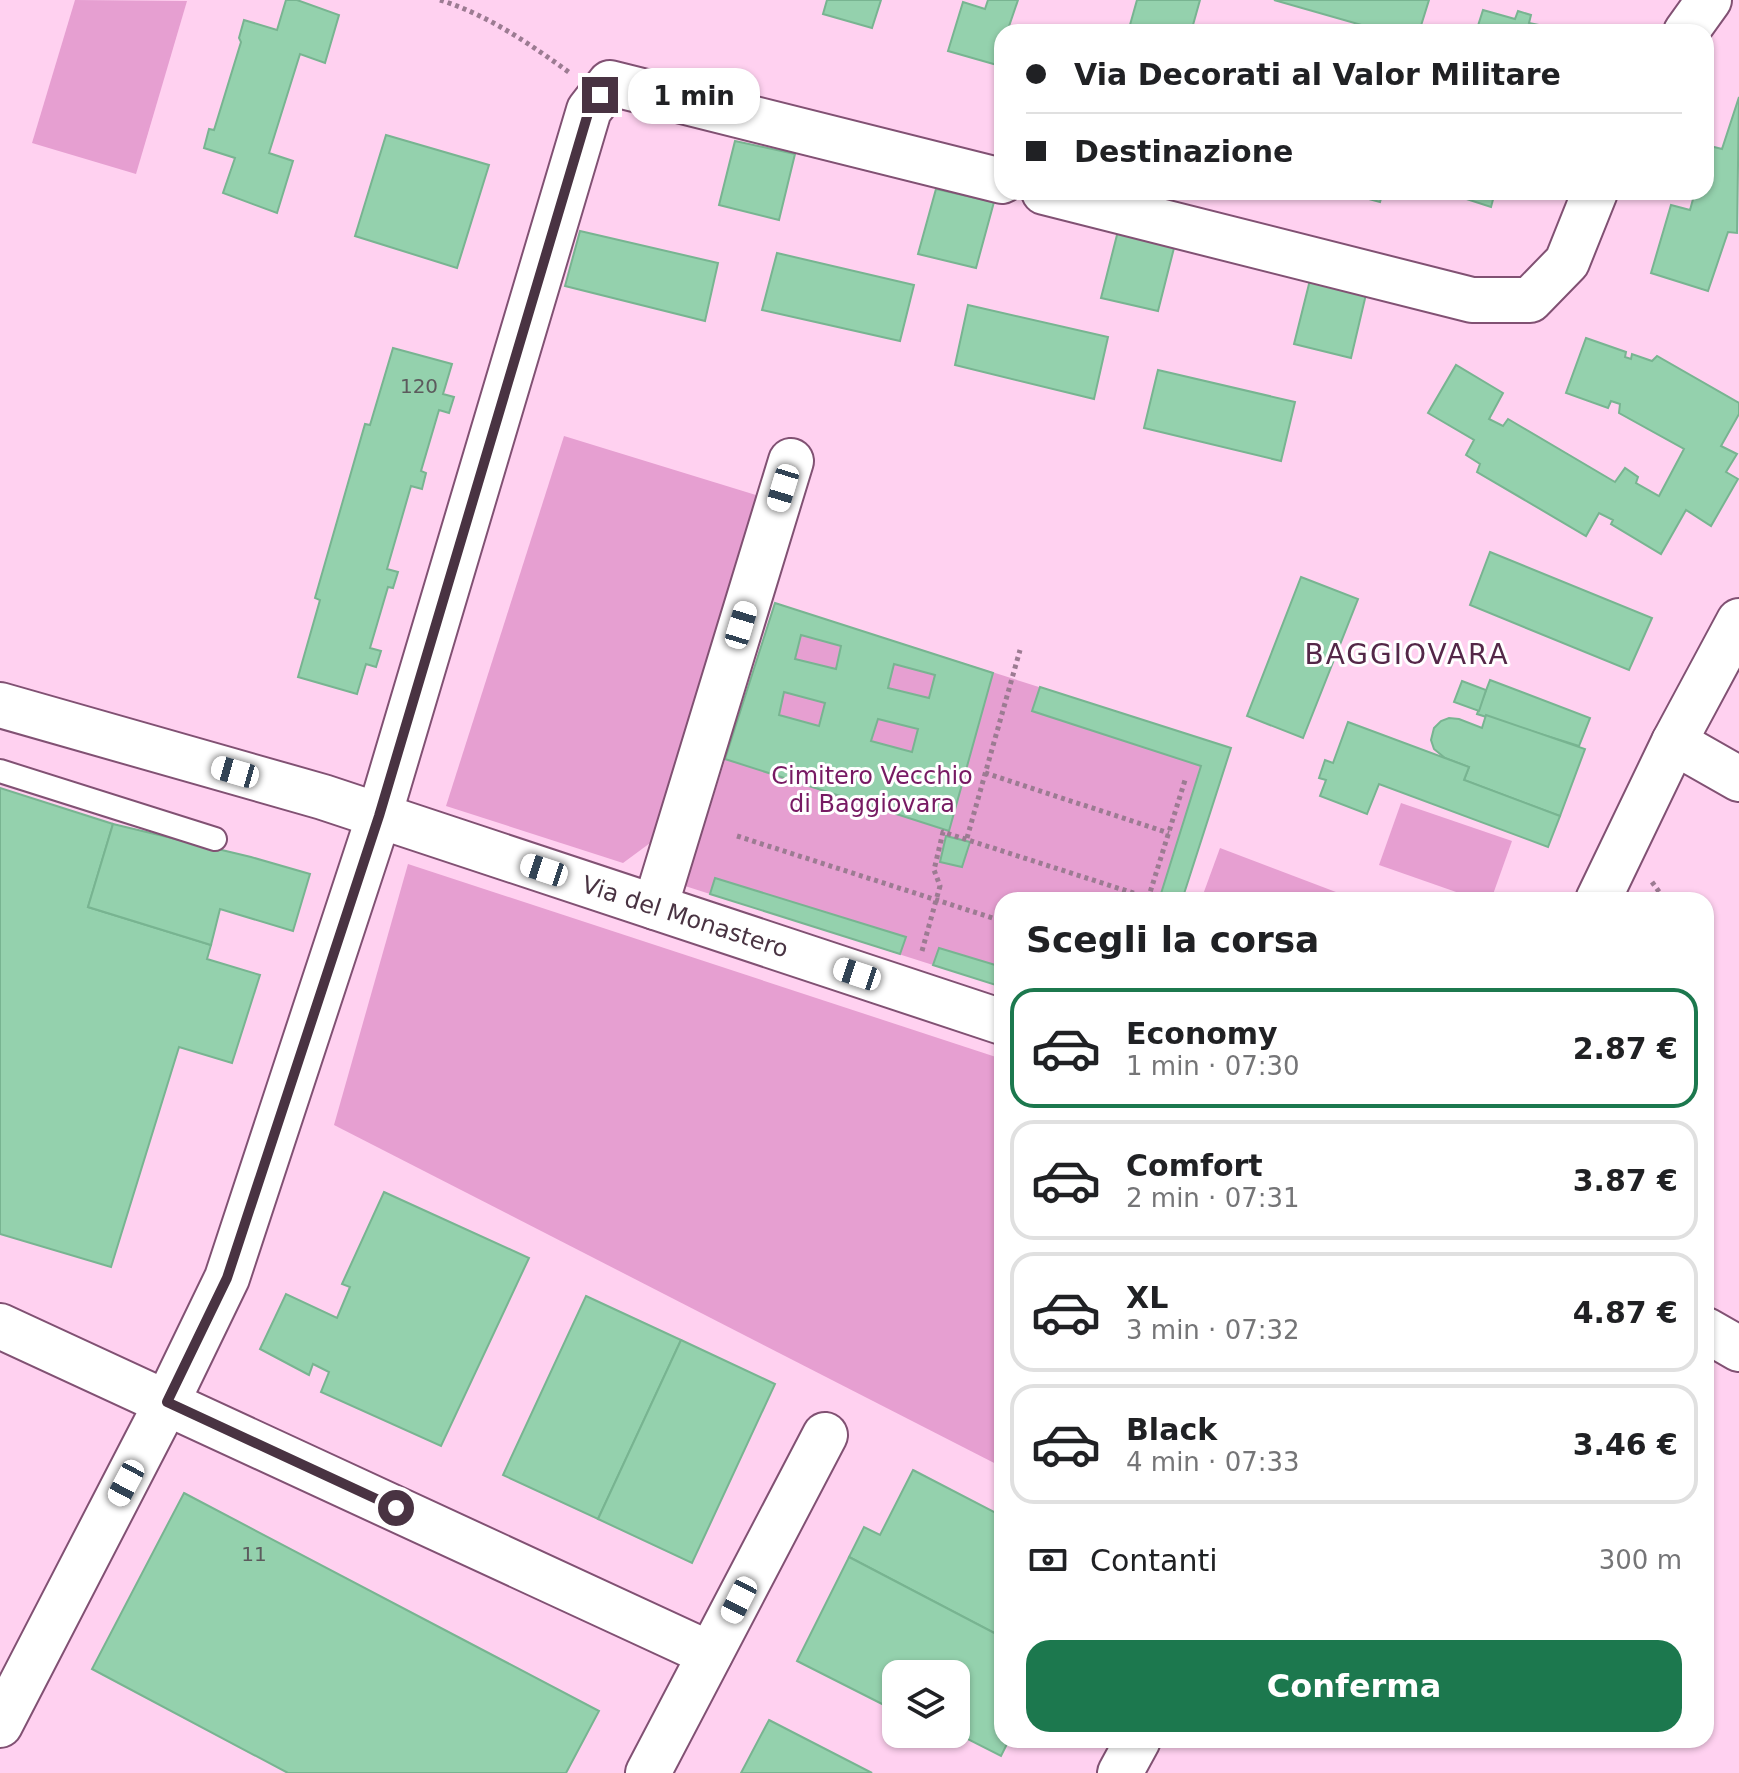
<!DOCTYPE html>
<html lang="it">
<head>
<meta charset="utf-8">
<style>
	body { margin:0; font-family:"DejaVu Sans",sans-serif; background:#f2f2f2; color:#202124; height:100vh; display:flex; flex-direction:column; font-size:30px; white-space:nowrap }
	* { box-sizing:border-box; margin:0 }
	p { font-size:26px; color:#757577 }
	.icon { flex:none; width:44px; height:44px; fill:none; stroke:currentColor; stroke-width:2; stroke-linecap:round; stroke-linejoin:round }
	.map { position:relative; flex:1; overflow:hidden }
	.sheet { position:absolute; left:994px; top:892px; width:720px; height:856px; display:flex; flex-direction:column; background:#fff; border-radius:24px; box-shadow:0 2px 6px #0004 }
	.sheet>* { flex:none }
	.hud { position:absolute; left:994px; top:24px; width:720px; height:176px; border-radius:24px; box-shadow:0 2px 6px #0004; display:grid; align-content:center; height:176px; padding:0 32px; background:#fff }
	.buttons { position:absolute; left:882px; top:1660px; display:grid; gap:16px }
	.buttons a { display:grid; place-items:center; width:88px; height:88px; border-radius:16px; background:#fff; box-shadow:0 2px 6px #0004; font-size:40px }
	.end { position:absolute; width:36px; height:36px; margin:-18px; border:10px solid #493342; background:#fff; box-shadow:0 0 0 4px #fff }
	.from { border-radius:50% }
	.bubble { position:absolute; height:56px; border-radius:24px; background:#fff; box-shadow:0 2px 6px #0004; font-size:26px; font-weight:700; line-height:56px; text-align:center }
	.car { position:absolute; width:24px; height:48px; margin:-24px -12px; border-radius:10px; box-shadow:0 0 6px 2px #0007; background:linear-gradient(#fff 24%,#345 0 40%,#fff 0 76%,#345 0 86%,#fff 0) }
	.hud b { display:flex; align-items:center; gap:28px; height:76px; font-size:30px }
	.hud b+b { border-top:2px solid #e0e0e0 }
	.hud i { width:20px; height:20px; background:#202124 }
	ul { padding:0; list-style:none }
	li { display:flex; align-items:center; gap:24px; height:120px; margin:0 16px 12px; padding:0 16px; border:4px solid #e0e0e0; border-radius:24px }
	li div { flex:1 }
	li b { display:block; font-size:30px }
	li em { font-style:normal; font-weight:700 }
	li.selected { border-color:#1c784e }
	li>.icon { width:72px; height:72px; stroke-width:1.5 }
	h2 { padding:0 32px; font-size:36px; line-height:96px }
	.pay { display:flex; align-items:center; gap:20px; height:88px; padding:0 32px; font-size:30px }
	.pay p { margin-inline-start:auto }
	.primary-button { display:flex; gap:16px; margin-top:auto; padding:16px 32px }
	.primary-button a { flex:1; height:92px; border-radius:24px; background:#1c784e; color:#fff; font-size:32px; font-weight:700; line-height:92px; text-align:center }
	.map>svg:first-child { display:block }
	.green { fill:#e69fd1 }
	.building { fill:#94d1ad; stroke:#78b491; stroke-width:2; fill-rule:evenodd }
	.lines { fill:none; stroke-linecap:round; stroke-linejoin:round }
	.service-casing { stroke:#815173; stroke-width:26 }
	.minor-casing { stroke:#815173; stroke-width:48 }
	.secondary-casing { stroke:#815173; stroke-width:48 }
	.path { stroke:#9c7b92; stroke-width:5; stroke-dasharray:4 4; stroke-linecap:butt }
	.service { stroke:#fff; stroke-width:22 }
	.minor { stroke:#fff; stroke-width:44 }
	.secondary { stroke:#fff; stroke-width:44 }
	.route { stroke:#493342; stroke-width:10 }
	.labels { text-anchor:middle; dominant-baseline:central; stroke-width:6; stroke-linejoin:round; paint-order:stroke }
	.number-label { font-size:20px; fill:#5c5a5d }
	.park-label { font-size:24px; fill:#771a63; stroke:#fff }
	.street-label { font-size:24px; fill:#493342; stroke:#fff }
	.quarter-label { font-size:28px; letter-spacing:2px; fill:#542748; stroke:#fff }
</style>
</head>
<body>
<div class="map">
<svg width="1739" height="1773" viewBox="0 0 1739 1773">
	<rect width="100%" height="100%" fill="#ffd1f0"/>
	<!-- green -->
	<g class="green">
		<path d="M75 0 187 1 136 174 32 143Z"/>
		<path d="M564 436 766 498 665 832 623 863 446 806Z"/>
		<path d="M775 603 1231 748 1182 900H1002V987L685 886Z"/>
		<path d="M1401 803 1512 841 1491 900H1479L1379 865Z"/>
		<path d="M1220 848 1357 900H1201Z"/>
		<path d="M408 864 1002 1059V1467L334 1125Z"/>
	</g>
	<!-- building -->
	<g class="building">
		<path d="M286 0H297L339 15 325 63 300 54 269 153 293 161 277 213 223 193 235 158 204 148 209 129 214 130 241 42 239 38 244 20 277 30Z"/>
		<path d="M827 0H881L872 28 823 14Z"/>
		<path d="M988 0H1018L1007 32H1002V49L997 65 948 51 963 2 985 9Z"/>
		<path d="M1137 0H1200L1191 32H1128Z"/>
		<path d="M1274 0H1429L1419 32H1386Z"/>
		<path d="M1483 10 1515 19 1518 11 1531 15 1529 23 1544 26 1542 32H1476Z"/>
		<path d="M1739 97 1737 233 1728 232 1708 291 1651 273 1671 205 1690 210 1695 192H1706V158L1710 146 1722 149Z"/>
		<path d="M386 135 489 165 457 268 355 236Z"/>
		<path d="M735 141 795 154 779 220 719 205Z"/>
		<path d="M936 189 994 202 976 268 918 254Z"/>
		<path d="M1343 192H1383L1380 202Z"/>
		<path d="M1445 192H1495L1491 207Z"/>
		<path d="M580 231 718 263 705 321 565 286Z"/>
		<path d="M1118 231 1175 244 1158 311 1101 298Z"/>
		<path d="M777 253 914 285 900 341 762 310Z"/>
		<path d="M1311 276 1367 290 1351 358 1294 344Z"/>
		<path d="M968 305 1108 337 1094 399 955 365Z"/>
		<path d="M1586 338 1626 352 1625 357 1631 359 1632 354 1652 361 1657 356 1739 403V414L1721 446 1737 454 1726 472 1738 479 1711 526 1686 510 1661 554 1611 524 1613 520 1599 513 1586 536 1477 472 1480 464 1466 455 1474 440 1428 413 1456 365 1503 393 1489 419 1503 426 1508 419 1615 482 1625 468 1638 477 1636 483 1659 496 1684 449 1619 413 1620 404 1611 401 1608 408 1566 393Z"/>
		<path d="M393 348 452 364 443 394 454 397 449 413 439 410 421 471 426 473 422 489 411 486 387 569 398 572 393 588 388 587 370 648 381 651 376 667 366 664 357 694 298 677 320 600 315 598 365 424 370 425Z"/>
		<path d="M1158 370 1295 402 1281 461 1144 428Z"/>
		<path d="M1490 552 1652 618 1629 670 1470 605Z"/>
		<path d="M1301 577 1358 599 1303 738 1247 716Z"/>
		<path d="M775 603 993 673 949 831 725 759ZM801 635 841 646 836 669 795 659ZM894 664 935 675 929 698 888 688ZM784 692 825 703 819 726 779 715ZM878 719 918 729 912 752 871 741Z"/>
		<path d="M1490 680 1590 718 1579 746 1477 714Z"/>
		<path d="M1462 681 1486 690 1479 711 1454 702Z"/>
		<path d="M1040 687 1231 748 1182 900H1159L1201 766 1032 711Z"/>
		<path d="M1486 715 1585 749 1560 816 1464 780 1469 767 1445 758 1434 749 1431 740 1434 728 1441 721 1449 718 1459 719 1482 728Z"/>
		<path d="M1348 722 1469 767 1464 780 1560 816 1548 847 1379 784 1367 814 1320 796 1326 780 1319 778 1325 760 1333 763Z"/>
		<path d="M0 788 113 824 88 907 211 945 207 959 260 975 232 1063 179 1047 111 1267 0 1234Z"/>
		<path d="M113 824 251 857 310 874 293 931 220 909 211 945 88 907Z"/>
		<path d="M946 836 970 842 962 867 940 862Z"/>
		<path d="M715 878 906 937 900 954 710 894Z"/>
		<path d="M939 948 1002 967V987L933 965Z"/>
		<path d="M384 1192 529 1258 441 1446 321 1392 329 1372 313 1364 309 1375 260 1349 286 1294 337 1318 350 1287 342 1284Z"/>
		<path d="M586 1296 681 1340 598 1519 503 1475Z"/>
		<path d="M681 1340 775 1384 692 1563 598 1519Z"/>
		<path d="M913 1470 1002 1516V1637L849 1557 864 1527 880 1535Z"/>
		<path d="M184 1493 599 1711 566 1773H288L92 1669Z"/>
		<path d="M849 1557 1002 1637V1740H1009L1001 1756 960 1735 956 1742 941 1734H956V1674H896V1711L797 1661Z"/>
		<path d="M769 1720 872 1773H741Z"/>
	</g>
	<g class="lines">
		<!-- service casing -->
		<g class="service-casing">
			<path id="service" d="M0 771 215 839"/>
		</g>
		<!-- minor casing -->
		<g class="minor-casing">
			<g id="minor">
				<path d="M1686 32 1709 0"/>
				<path d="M1044 192 1472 300H1530L1567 262 1595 192"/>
				<path d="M1674 742 1739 779"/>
				<path d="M1598 900 1674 742 1739 621"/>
				<path d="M655 907 791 461"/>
				<path d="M0 1326 710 1654"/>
				<path d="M0 1725 167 1402 227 1278 379 816 589 110 610 83 1002 181"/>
				<path d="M648 1773 825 1435"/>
				<path d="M1120 1773 1138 1740"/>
			</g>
		</g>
		<!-- secondary casing -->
		<g class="secondary-casing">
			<g id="secondary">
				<path d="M0 705 323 797 1002 1022"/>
				<path d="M1706 1330 1739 1349"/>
			</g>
		</g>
		<!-- path -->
		<g class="path">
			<path d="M440 0C488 15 530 44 570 73"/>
			<path d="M985 773 1169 833"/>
			<path d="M737 836 1002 921"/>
			<path d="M967 838 1020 650"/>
			<path d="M1652 882 1665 900"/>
			<path d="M1148 899 1186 777"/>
			<path d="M922 951 940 886 934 870 943 832 1149 898"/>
		</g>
		<!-- service -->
		<use href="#service" class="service"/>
		<!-- minor -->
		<use href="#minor" class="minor"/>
		<!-- secondary -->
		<use href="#secondary" class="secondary"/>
	</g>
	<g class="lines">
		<!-- route -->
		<path class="route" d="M396 1508 167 1402 227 1278 379 816 589 110 600 95"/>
	</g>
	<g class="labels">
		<!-- number labels -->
		<g class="number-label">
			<text x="419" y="386">120</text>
			<text x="254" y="1554">11</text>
		</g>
		<!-- park labels -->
		<g class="park-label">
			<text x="872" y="776">Cimitero Vecchio<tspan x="872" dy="28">di Baggiovara</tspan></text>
		</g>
		<!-- street labels -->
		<g class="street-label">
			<text transform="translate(685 917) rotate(18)">Via del Monastero</text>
		</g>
		<!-- quarter labels -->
		<g class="quarter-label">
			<text x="1407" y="654">BAGGIOVARA</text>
		</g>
	</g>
</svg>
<div class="buttons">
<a><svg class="icon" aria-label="layers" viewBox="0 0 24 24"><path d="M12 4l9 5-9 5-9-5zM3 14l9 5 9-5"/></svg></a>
</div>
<i class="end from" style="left:396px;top:1508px"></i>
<i class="end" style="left:600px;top:95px"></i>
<div class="bubble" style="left:628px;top:68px;width:132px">1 min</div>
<i class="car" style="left:783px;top:488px;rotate:197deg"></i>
<i class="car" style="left:741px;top:625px;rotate:17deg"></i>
<i class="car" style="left:235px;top:772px;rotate:286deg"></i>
<i class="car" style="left:544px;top:870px;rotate:288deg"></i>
<i class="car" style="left:857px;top:974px;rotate:288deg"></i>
<i class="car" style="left:126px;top:1483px;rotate:208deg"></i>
<i class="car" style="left:739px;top:1600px;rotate:207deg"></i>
<div class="hud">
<b><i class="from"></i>Via Decorati al Valor Militare</b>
<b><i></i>Destinazione</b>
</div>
<section class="sheet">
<h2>Scegli la corsa</h2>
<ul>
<li class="selected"><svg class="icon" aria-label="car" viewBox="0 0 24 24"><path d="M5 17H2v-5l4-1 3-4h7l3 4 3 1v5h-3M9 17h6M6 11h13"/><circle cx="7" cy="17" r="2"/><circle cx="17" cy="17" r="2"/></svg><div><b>Economy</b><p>1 min · 07:30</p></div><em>2.87 €</em></li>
<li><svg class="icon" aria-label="car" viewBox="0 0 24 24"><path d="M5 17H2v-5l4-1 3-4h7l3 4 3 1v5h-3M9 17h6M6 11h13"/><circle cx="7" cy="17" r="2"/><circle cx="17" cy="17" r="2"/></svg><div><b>Comfort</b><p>2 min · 07:31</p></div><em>3.87 €</em></li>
<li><svg class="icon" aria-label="car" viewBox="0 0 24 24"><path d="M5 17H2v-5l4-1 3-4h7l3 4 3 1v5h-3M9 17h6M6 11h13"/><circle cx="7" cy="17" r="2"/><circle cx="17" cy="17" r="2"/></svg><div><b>XL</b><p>3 min · 07:32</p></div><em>4.87 €</em></li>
<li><svg class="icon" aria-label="car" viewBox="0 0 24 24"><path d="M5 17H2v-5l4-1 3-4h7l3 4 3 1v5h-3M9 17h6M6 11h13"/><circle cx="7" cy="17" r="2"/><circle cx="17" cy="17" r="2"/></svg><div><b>Black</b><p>4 min · 07:33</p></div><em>3.46 €</em></li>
</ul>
<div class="pay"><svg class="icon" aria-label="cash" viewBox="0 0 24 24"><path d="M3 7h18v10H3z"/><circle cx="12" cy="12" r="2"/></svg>Contanti<p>300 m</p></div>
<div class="primary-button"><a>Conferma</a></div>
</section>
</div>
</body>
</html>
